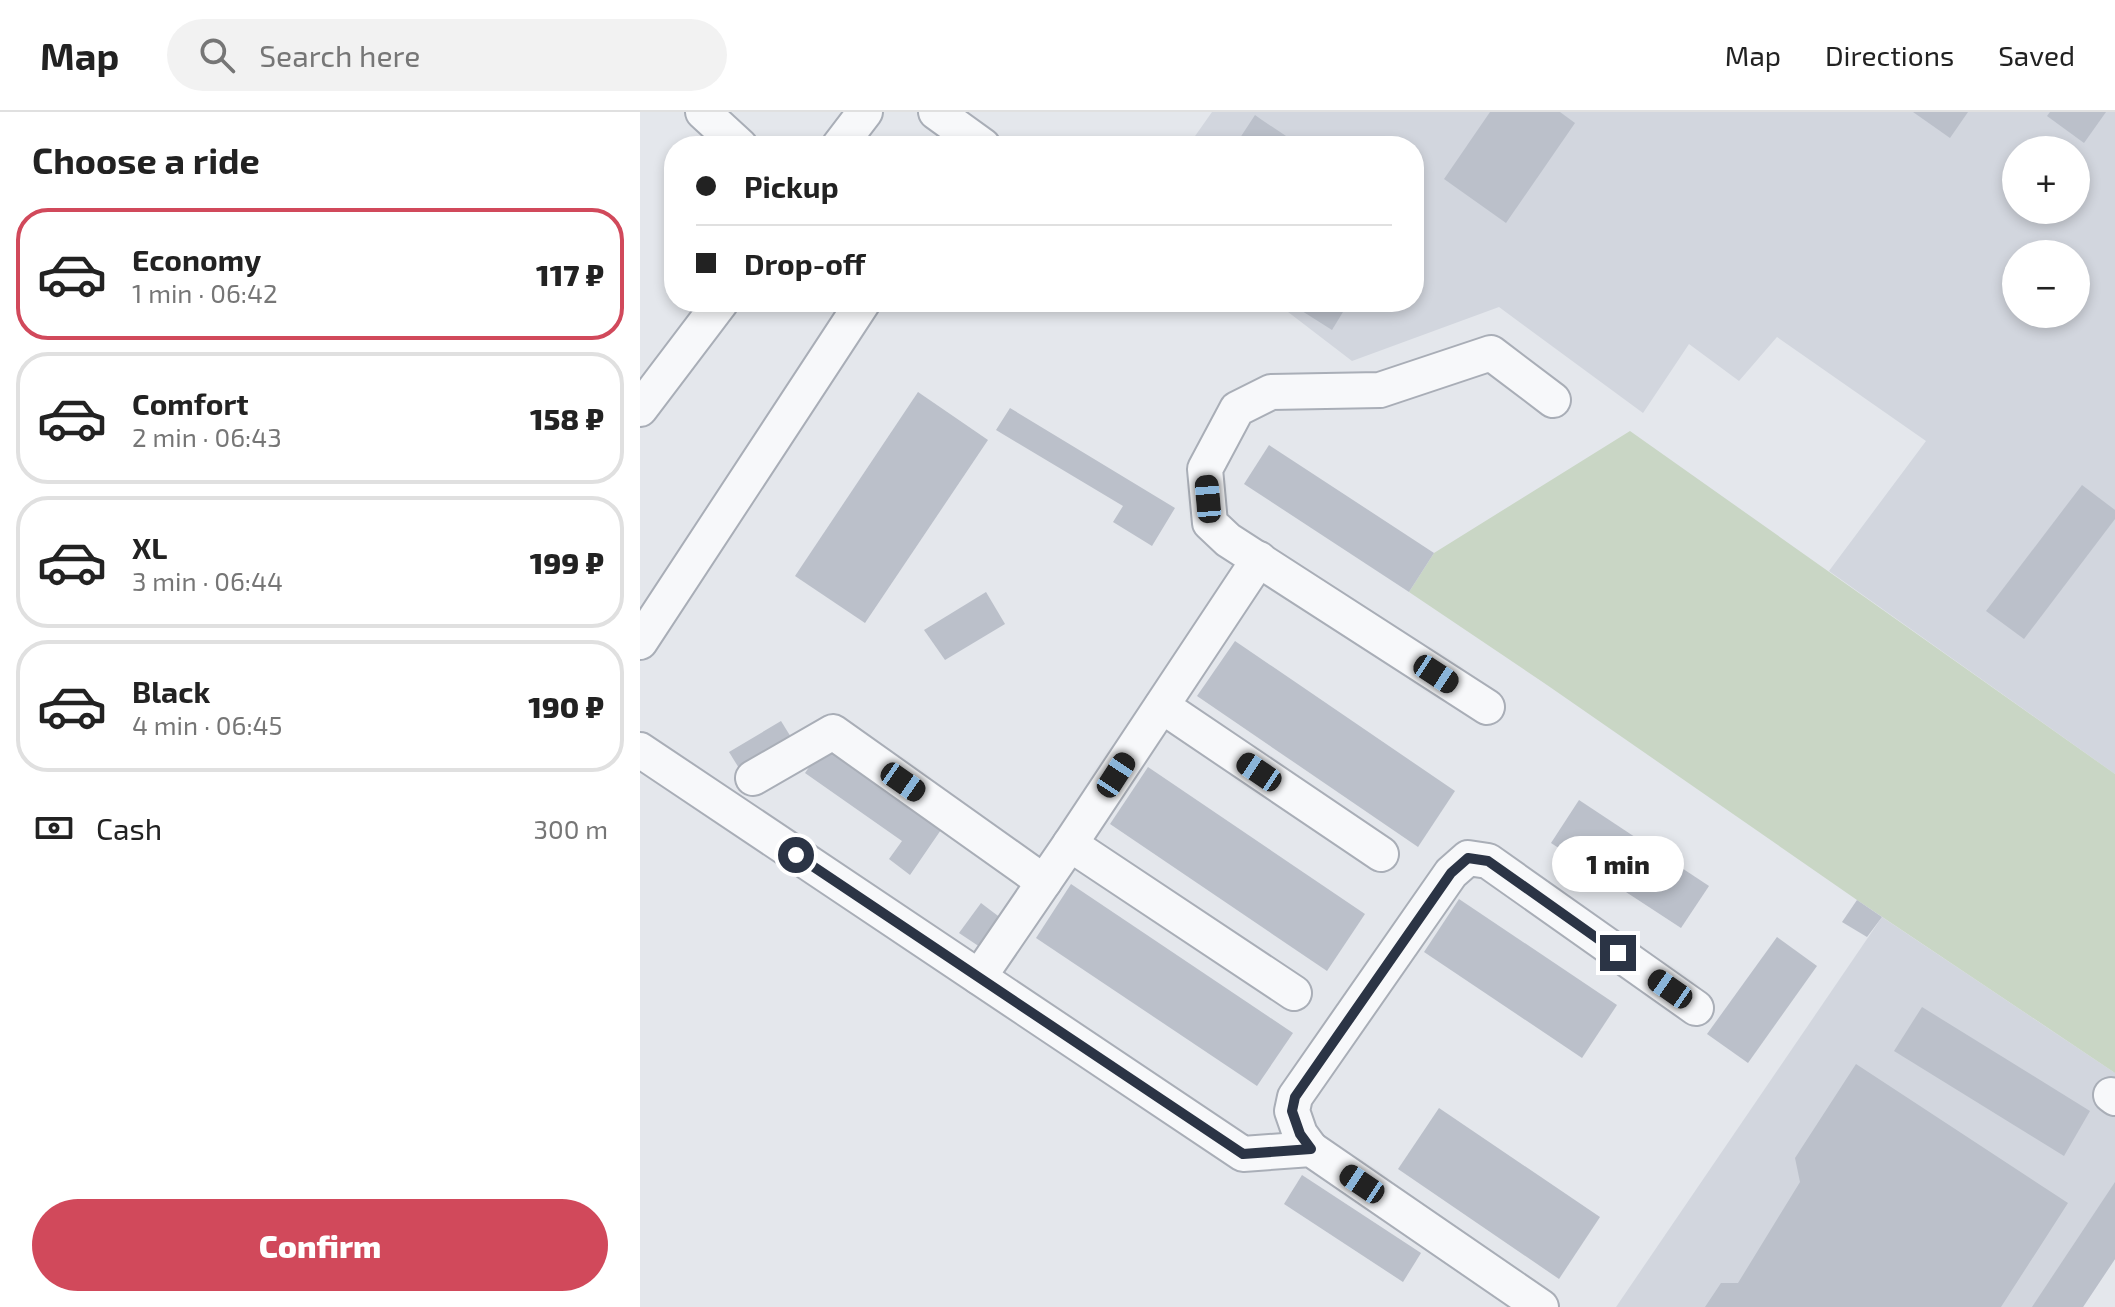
<!DOCTYPE html>
<html lang="en">
<head>
<meta charset="utf-8">
<style>
	body { margin:0; font-family:"Exo 2",sans-serif; background:#f2f2f2; color:#222; height:100vh; display:flex; flex-direction:column; font-size:30px; white-space:nowrap }
	* { box-sizing:border-box; margin:0 }
	p { font-size:26px; color:#767676 }
	.icon { flex:none; width:44px; height:44px; fill:none; stroke:currentColor; stroke-width:2; stroke-linecap:round; stroke-linejoin:round }
	.map { position:relative; flex:1; overflow:hidden }
	.sheet { display:flex; flex-direction:column; background:#fff; width:640px }
	.sheet>* { flex:none }
	.top-card { position:absolute; left:24px; top:24px; width:760px; height:176px; border-radius:32px; box-shadow:0 4px 12px #0003; display:grid; align-content:center; height:176px; padding:0 32px; background:#fff }
	.tools { position:absolute; left:1362px; top:24px; display:grid; gap:16px }
	.tools a { display:grid; place-items:center; width:88px; height:88px; border-radius:50%; background:#fff; box-shadow:0 4px 12px #0003; font-size:40px }
	.end { position:absolute; width:36px; height:36px; margin:-18px; border:10px solid #2b3445; background:#fff; box-shadow:0 0 0 4px #fff }
	.from { border-radius:50% }
	.bubble { position:absolute; height:56px; border-radius:28px; background:#fff; box-shadow:0 4px 12px #0003; font-size:26px; font-weight:800; line-height:56px; text-align:center }
	.car { position:absolute; width:24px; height:48px; margin:-24px -12px; border-radius:10px; box-shadow:0 0 6px 2px #0007; background:linear-gradient(#222 24%,#8ab4d8 0 40%,#222 0 76%,#8ab4d8 0 86%,#222 0) }
	.top-card b { display:flex; align-items:center; gap:28px; height:76px; font-size:30px }
	.top-card b+b { border-top:2px solid #e0e0e0 }
	.top-card i { width:20px; height:20px; background:#222 }
	ul { padding:0; list-style:none }
	li { display:flex; align-items:center; gap:24px; height:132px; margin:0 16px 12px; padding:0 16px; border:4px solid #e0e0e0; border-radius:32px }
	li div { flex:1 }
	li b { display:block; font-size:30px }
	li em { font-style:normal; font-weight:800 }
	li.current { border-color:#d1495b }
	li>.icon { width:72px; height:72px; stroke-width:1.5 }
	h2 { padding:0 32px; font-size:36px; line-height:96px }
	.pay { display:flex; align-items:center; gap:20px; height:88px; padding:0 32px; font-size:30px }
	.pay p { margin-inline-start:auto }
	.cta { display:flex; gap:16px; margin-top:auto; padding:16px 32px }
	.cta a { flex:1; height:92px; border-radius:48px; background:#d1495b; color:#fff; font-size:32px; font-weight:800; line-height:92px; text-align:center }
	header { display:flex; align-items:center; gap:48px; box-sizing:border-box; height:112px; padding:0 40px; background:#fff; border-bottom:2px solid #e0e0e0 }
	header strong { font-size:38px }
	nav { display:flex; gap:44px; margin-inline-start:auto; font-size:28px }
	.search { width:560px; height:72px; background:#f2f2f2; display:flex; align-items:center; gap:20px; box-sizing:border-box; padding:0 28px; border-radius:44px; color:#767676; font-size:30px }
	main { display:flex; flex:1; min-height:0 }
	.map>svg:first-child { display:block }
	.built { fill:#d2d6de; fill-rule:evenodd }
	.green { fill:#c9d6c5 }
	.building { fill:#bbc0ca }
	.lines { fill:none; stroke-linecap:round; stroke-linejoin:round }
	.minor-casing { stroke:#a9aeb7; stroke-width:38 }
	.minor { stroke:#f7f8fa; stroke-width:34 }
	.route { stroke:#2b3445; stroke-width:10 }
</style>
</head>
<body>
<header>
<strong>Map</strong>
<div class="search"><svg class="icon" aria-label="search" viewBox="0 0 24 24"><circle cx="10" cy="10" r="6"/><path d="M15 15l6 6"/></svg>Search here</div>
<nav><a>Map</a><a>Directions</a><a>Saved</a></nav>
</header>
<main>
<section class="sheet">
<h2>Choose a ride</h2>
<ul>
<li class="current"><svg class="icon" aria-label="car" viewBox="0 0 24 24"><path d="M5 17H2v-5l4-1 3-4h7l3 4 3 1v5h-3M9 17h6M6 11h13"/><circle cx="7" cy="17" r="2"/><circle cx="17" cy="17" r="2"/></svg><div><b>Economy</b><p>1 min · 06:42</p></div><em>117 ₽</em></li>
<li><svg class="icon" aria-label="car" viewBox="0 0 24 24"><path d="M5 17H2v-5l4-1 3-4h7l3 4 3 1v5h-3M9 17h6M6 11h13"/><circle cx="7" cy="17" r="2"/><circle cx="17" cy="17" r="2"/></svg><div><b>Comfort</b><p>2 min · 06:43</p></div><em>158 ₽</em></li>
<li><svg class="icon" aria-label="car" viewBox="0 0 24 24"><path d="M5 17H2v-5l4-1 3-4h7l3 4 3 1v5h-3M9 17h6M6 11h13"/><circle cx="7" cy="17" r="2"/><circle cx="17" cy="17" r="2"/></svg><div><b>XL</b><p>3 min · 06:44</p></div><em>199 ₽</em></li>
<li><svg class="icon" aria-label="car" viewBox="0 0 24 24"><path d="M5 17H2v-5l4-1 3-4h7l3 4 3 1v5h-3M9 17h6M6 11h13"/><circle cx="7" cy="17" r="2"/><circle cx="17" cy="17" r="2"/></svg><div><b>Black</b><p>4 min · 06:45</p></div><em>190 ₽</em></li>
</ul>
<div class="pay"><svg class="icon" aria-label="cash" viewBox="0 0 24 24"><path d="M3 7h18v10H3z"/><circle cx="12" cy="12" r="2"/></svg>Cash<p>300 m</p></div>
<div class="cta"><a>Confirm</a></div>
</section>
<div class="map">
<svg width="1475" height="1195" viewBox="0 0 1475 1195">
	<rect width="100%" height="100%" fill="#e4e7ec"/>
	<!-- built -->
	<g class="built">
		<path d="M572 0H1475V662L1189 459 1286 329 1137 225 1099 269 1049 232 1003 301 859 195 712 249 635 190H774V34H548ZM1376 38H1436V98H1376ZM1376 142H1436V202H1376Z"/>
		<path d="M1242 805 1475 961V1147L1443 1195H976Z"/>
	</g>
	<!-- green -->
	<path class="green" d="M990 319 1475 662V961L1217 788 907 573 769 480 794 441Z"/>
	<!-- building -->
	<g class="building">
		<path d="M850 0H920L935 11 866 111 804 67Z"/>
		<path d="M1273 0H1328L1310 26Z"/>
		<path d="M1410 0H1466L1444 31 1407 4Z"/>
		<path d="M615 3 622 8 661 34H600L596 32Z"/>
		<path d="M652 190H709L692 218 651 192Z"/>
		<path d="M278 280 348 328 225 511 155 464Z"/>
		<path d="M370 296 535 396 512 434 473 410 483 394 356 318Z"/>
		<path d="M629 333 794 441 769 480 604 372Z"/>
		<path d="M1442 373 1475 398V407L1384 527 1346 499Z"/>
		<path d="M346 480 365 512 305 548 284 518Z"/>
		<path d="M595 529 815 679 778 735 557 584Z"/>
		<path d="M141 609 154 630 102 661 89 640Z"/>
		<path d="M187 629 305 712 270 763 249 747 262 729 165 661Z"/>
		<path d="M508 655 725 802 687 859 470 712Z"/>
		<path d="M939 688 1069 774 1041 816 911 731Z"/>
		<path d="M431 772 653 921 617 974 396 826Z"/>
		<path d="M819 787 977 893 942 946 784 840Z"/>
		<path d="M1217 788 1242 805 1227 825 1202 810Z"/>
		<path d="M341 791 366 810 346 839 319 821Z"/>
		<path d="M1137 825 1177 854 1108 951 1067 922Z"/>
		<path d="M1282 895 1450 999 1424 1044 1254 939Z"/>
		<path d="M1216 952 1428 1091 1361 1195H1065L1081 1171H1098L1160 1070 1155 1046Z"/>
		<path d="M799 996 960 1105 919 1167 758 1057Z"/>
		<path d="M662 1063 781 1141 763 1170 644 1092Z"/>
		<path d="M1475 1070V1147L1443 1195H1392Z"/>
	</g>
	<g class="lines">
		<!-- minor casing -->
		<g class="minor-casing">
			<g id="minor">
				<path d="M63 0 100 34"/>
				<path d="M296 0 343 34"/>
				<path d="M199 34 225 0"/>
				<path d="M0 297 81 190"/>
				<path d="M0 530 223 190"/>
				<path d="M522 594 741 742"/>
				<path d="M847 595 588 428 570 411 565 357 597 297 631 280 740 278 851 241 913 288"/>
				<path d="M0 638 603 1042 671 1037 901 1195"/>
				<path d="M113 666 193 620 404 770"/>
				<path d="M430 732 654 881"/>
				<path d="M339 865 430 732 619 447"/>
				<path d="M1471 983 1475 986"/>
				<path d="M671 1037 660 1022 652 999 655 985 811 761 828 746 848 749 1056 896"/>
			</g>
		</g>
		<!-- minor -->
		<use href="#minor" class="minor"/>
	</g>
	<g class="lines">
		<!-- route -->
		<path class="route" d="M156 743 603 1042 671 1037 660 1022 652 999 655 985 811 761 828 746 848 749 978 841"/>
	</g>
</svg>
<div class="tools">
<a>+</a>
<a>−</a>
</div>
<i class="end from" style="left:156px;top:743px"></i>
<i class="end" style="left:978px;top:841px"></i>
<div class="bubble" style="left:912px;top:724px;width:132px">1 min</div>
<i class="car" style="left:568px;top:387px;rotate:355deg"></i>
<i class="car" style="left:796px;top:562px;rotate:123deg"></i>
<i class="car" style="left:619px;top:660px;rotate:304deg"></i>
<i class="car" style="left:476px;top:663px;rotate:33deg"></i>
<i class="car" style="left:263px;top:670px;rotate:125deg"></i>
<i class="car" style="left:1030px;top:877px;rotate:305deg"></i>
<i class="car" style="left:722px;top:1072px;rotate:304deg"></i>
<div class="top-card">
<b><i class="from"></i>Pickup</b>
<b><i></i>Drop-off</b>
</div>
</div>
</main>
</body>
</html>
